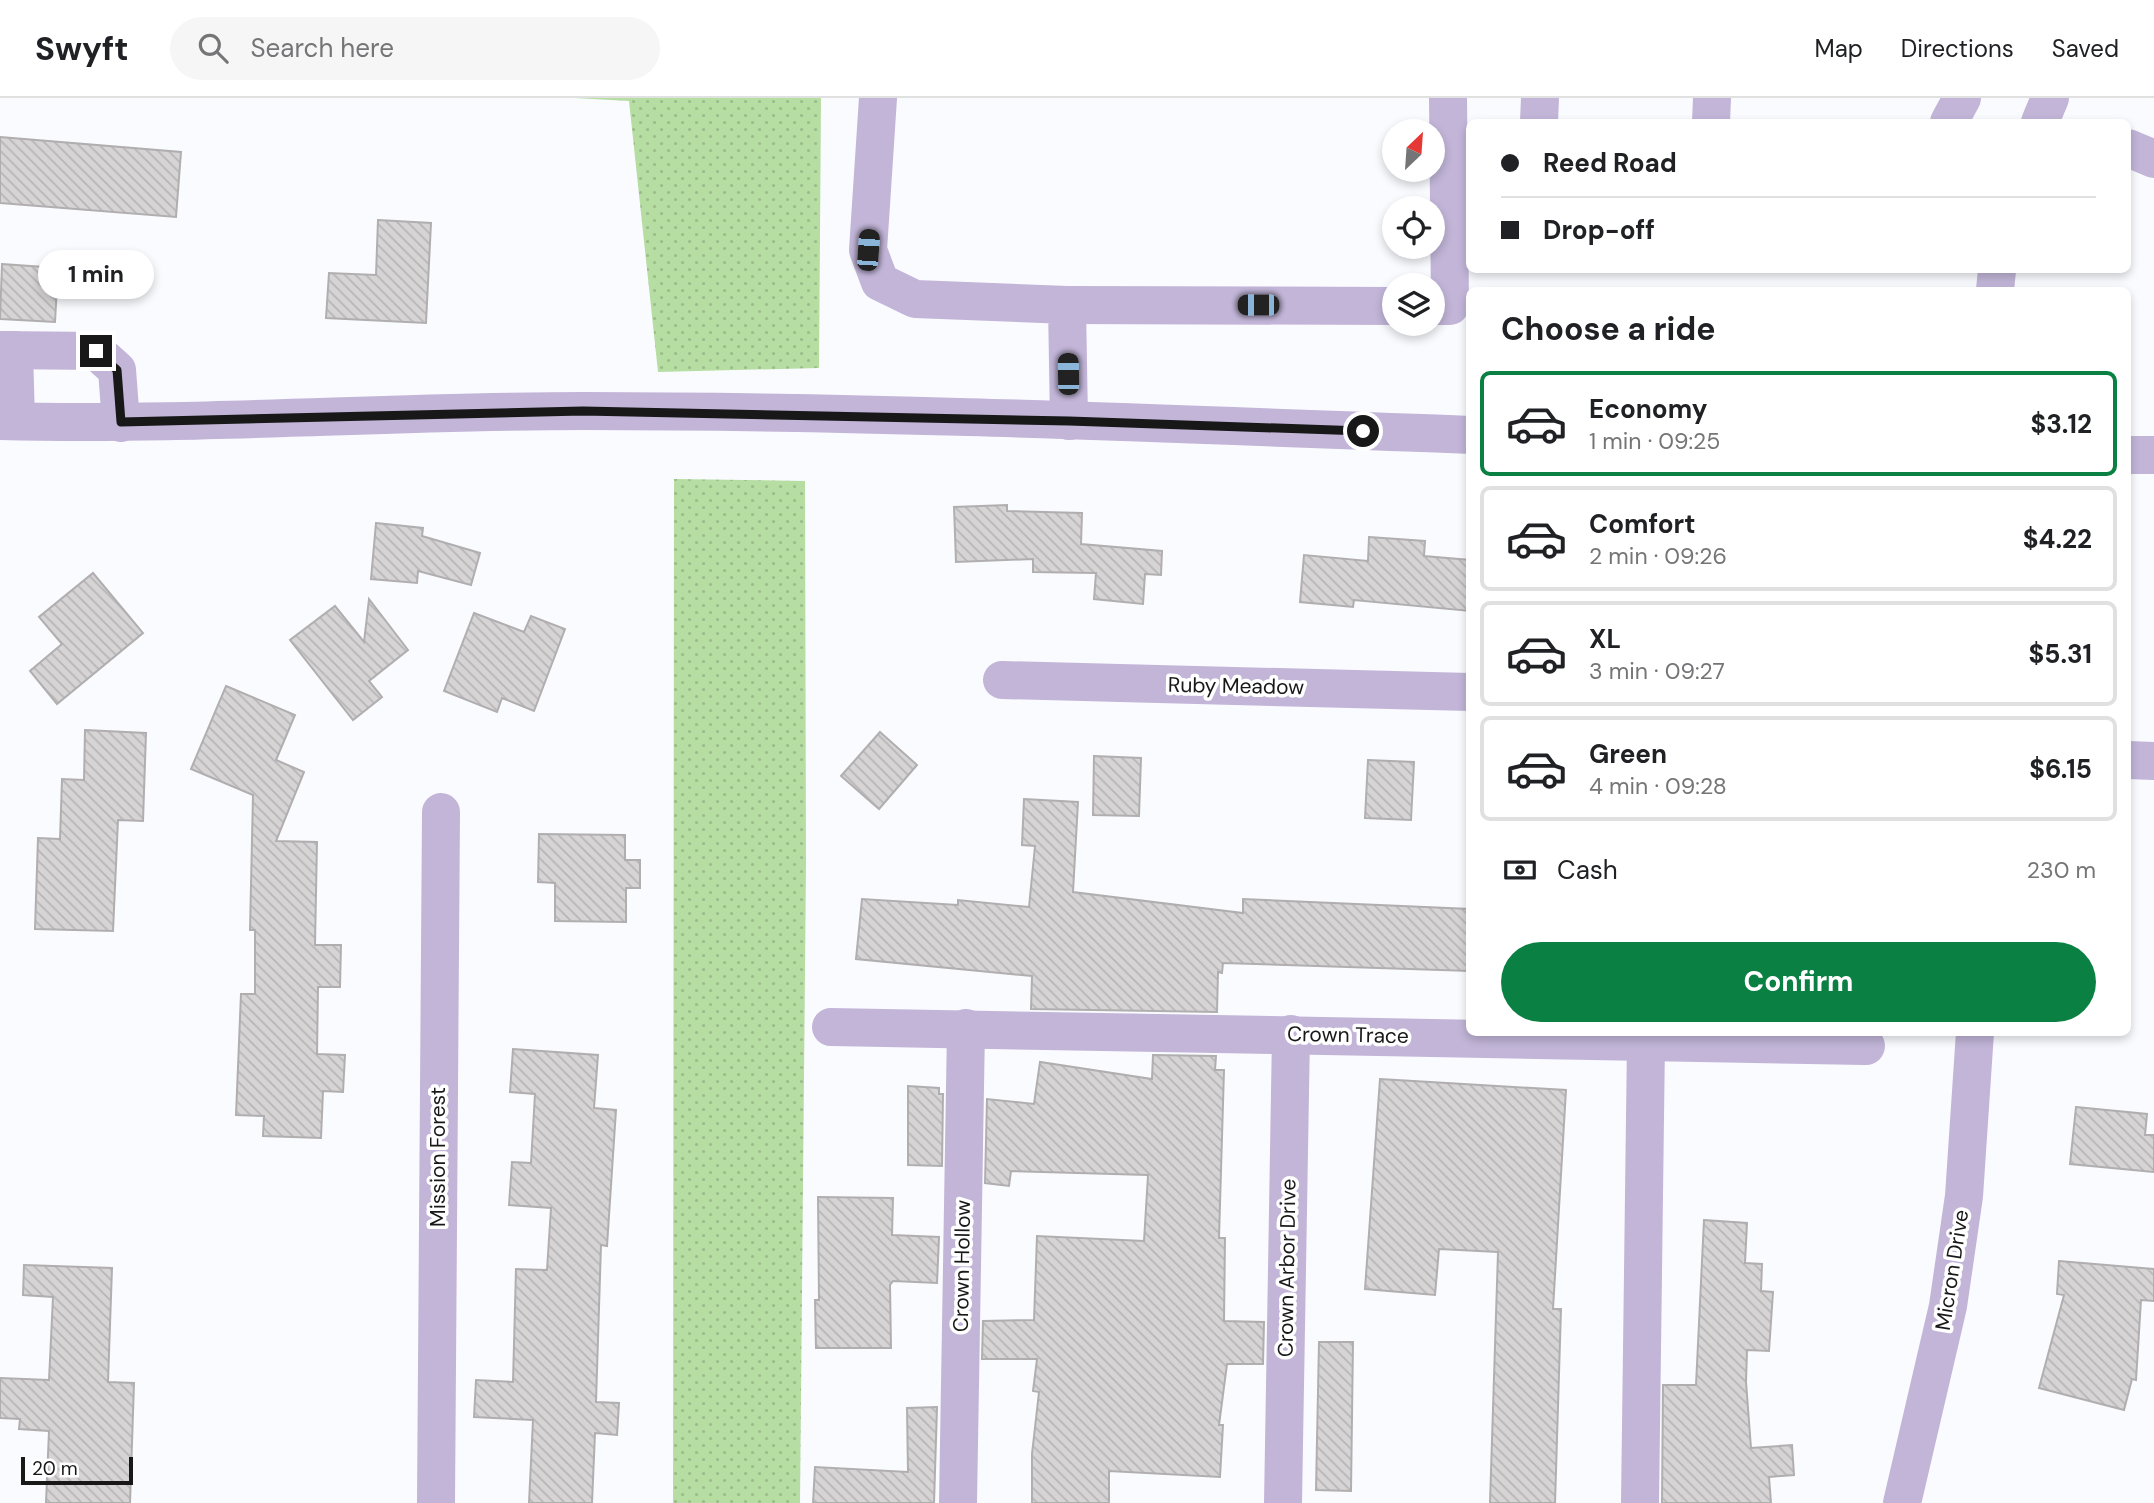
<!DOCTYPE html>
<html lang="en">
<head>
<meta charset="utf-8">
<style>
	body { margin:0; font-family:"DM Sans",sans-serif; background:#f6f6f6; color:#202124; height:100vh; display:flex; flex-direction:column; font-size:26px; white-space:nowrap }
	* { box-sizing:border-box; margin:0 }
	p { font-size:23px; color:#757577 }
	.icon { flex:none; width:38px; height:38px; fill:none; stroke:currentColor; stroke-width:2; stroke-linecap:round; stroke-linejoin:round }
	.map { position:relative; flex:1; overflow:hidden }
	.sheet { position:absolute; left:1466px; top:189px; width:665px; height:749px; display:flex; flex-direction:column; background:#fff; border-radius:10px; box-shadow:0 4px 10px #0003 }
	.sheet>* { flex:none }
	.guide { position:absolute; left:1466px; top:21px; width:665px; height:154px; border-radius:10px; box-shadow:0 4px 10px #0003; display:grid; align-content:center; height:154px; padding:0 35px; background:#fff }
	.needle { width:46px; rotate:25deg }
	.buttons { position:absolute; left:1382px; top:21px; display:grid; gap:14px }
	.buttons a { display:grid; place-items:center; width:63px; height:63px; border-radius:50%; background:#fff; box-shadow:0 4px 10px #0003; font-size:35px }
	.scale { position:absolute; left:21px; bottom:18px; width:112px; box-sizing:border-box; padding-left:7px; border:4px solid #181819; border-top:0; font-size:19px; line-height:24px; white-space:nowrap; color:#181819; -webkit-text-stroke:5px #fff; paint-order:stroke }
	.end { position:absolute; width:32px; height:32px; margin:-16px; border:9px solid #181819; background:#fff; box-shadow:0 0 0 4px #fff }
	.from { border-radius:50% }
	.bubble { position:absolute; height:49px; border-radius:24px; background:#fff; box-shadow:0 4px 10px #0003; font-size:23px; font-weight:700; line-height:49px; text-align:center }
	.car { position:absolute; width:21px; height:42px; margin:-21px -10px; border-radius:9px; box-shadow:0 0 5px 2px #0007; background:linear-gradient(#222 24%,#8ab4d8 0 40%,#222 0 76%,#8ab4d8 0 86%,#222 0) }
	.guide b { display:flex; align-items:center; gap:24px; height:66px; font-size:26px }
	.guide b+b { border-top:2px solid #e0e0e0 }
	.guide i { width:18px; height:18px; background:#202124 }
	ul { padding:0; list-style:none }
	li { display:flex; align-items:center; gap:21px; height:105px; margin:0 14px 10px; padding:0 21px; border:4px solid #e0e0e0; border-radius:10px }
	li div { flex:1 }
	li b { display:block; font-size:26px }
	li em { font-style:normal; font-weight:700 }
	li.active { border-color:#0b8043 }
	li>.icon { width:63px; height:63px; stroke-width:1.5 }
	h2 { padding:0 35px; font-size:32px; line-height:84px }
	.pay { display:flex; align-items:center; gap:18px; height:77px; padding:0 35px; font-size:26px }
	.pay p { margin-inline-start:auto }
	.primary-button { display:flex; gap:14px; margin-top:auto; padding:14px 35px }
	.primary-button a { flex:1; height:80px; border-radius:42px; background:#0b8043; color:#fff; font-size:28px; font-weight:700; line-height:80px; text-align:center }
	header { display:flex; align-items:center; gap:42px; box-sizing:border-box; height:98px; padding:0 35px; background:#fff; border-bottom:2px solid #e0e0e0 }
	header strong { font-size:33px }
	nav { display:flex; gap:38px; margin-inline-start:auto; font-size:24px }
	.search { width:490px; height:63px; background:#f6f6f6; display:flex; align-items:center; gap:18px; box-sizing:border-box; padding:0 24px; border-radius:38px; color:#757577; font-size:26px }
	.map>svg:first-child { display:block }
	.grass { fill:url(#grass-dots) }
	.building { fill:url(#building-back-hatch); stroke:#b1aeb0; stroke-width:2 }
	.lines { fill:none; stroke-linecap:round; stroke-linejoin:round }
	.minor { stroke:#c2b5d8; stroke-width:38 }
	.route { stroke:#181819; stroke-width:9 }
	.labels { text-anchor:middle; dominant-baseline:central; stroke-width:7; stroke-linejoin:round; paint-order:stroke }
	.street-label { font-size:21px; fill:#181819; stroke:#fff }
</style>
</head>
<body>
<header>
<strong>Swyft</strong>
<div class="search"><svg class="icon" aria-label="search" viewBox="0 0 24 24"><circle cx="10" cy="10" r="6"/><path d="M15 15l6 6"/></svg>Search here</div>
<nav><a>Map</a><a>Directions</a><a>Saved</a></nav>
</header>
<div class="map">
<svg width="2154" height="1405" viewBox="0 0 2154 1405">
	<defs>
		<pattern id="grass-dots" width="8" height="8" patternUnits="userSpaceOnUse" patternTransform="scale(1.75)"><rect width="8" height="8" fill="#b6dda2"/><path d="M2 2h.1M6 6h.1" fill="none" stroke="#9cbd8b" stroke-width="1.8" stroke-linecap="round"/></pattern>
		<pattern id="building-back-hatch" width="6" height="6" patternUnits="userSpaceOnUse" patternTransform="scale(1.75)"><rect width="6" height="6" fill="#d7d4d6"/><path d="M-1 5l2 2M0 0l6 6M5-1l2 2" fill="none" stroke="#b8b5b7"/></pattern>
	</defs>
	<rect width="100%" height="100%" fill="#fafbff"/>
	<!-- grass -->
	<g class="grass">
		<path d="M574 0H821L819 270 658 274 629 3Z"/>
		<path d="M674 381 805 383 806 766 800 1405H673Z"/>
	</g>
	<!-- building -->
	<g class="building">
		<path d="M0 39 181 54 176 119 0 105Z"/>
		<path d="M378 122 431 125 426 225 326 220 329 175 376 177Z"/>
		<path d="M2 166 58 170 55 224 0 221Z"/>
		<path d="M1007 407V413L1082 415 1081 446 1162 453 1161 477 1145 476 1143 506 1094 501 1096 475 1033 474V461L956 464 954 409Z"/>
		<path d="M376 425 423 430 422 438 480 455 471 487 418 473 417 485 371 481Z"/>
		<path d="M1369 439 1425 443 1424 458 1470 462V513L1354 502 1353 509 1300 504 1304 457 1368 463Z"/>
		<path d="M93 475 143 535 57 606 30 573 62 546 39 519Z"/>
		<path d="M369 501 408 552 369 583 382 599 353 622 290 542 335 508 364 544Z"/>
		<path d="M474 515 524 534 531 518 565 531 534 613 502 600 497 614 444 593Z"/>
		<path d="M226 588 295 617 276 662 304 674 276 743 317 744 315 847H341L340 889H318L317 956 345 957 343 994 323 993 321 1040 263 1038 264 1018 236 1017 241 896H255V832H250L253 697 191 671Z"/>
		<path d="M85 632 146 635 143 723 118 722 113 833 35 831 38 740 60 741 62 681 84 682Z"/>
		<path d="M880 634 917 667 879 711 841 678Z"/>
		<path d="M1094 658 1141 660 1139 718 1093 717Z"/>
		<path d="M1368 662 1414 664 1411 722 1365 720Z"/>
		<path d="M1024 701 1078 704 1073 794 1243 815V801L1470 811V873L1223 865 1222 875 1218 874 1217 914 1031 911 1032 878 856 861 862 801 958 807V802L1029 809 1035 748 1022 747Z"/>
		<path d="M539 736 625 737V762H640V790H626V824L555 823V785L538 784Z"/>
		<path d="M513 951 598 957 594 1010 616 1012 607 1148 601 1147 596 1304 619 1305 617 1337 595 1335 592 1405H529L533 1322 474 1319 476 1282 513 1284 516 1171 547 1172 551 1110 509 1107 512 1064 531 1065 535 996 510 994Z"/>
		<path d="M1153 957 1216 958 1215 972H1224L1219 1140H1225L1224 1223 1264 1224 1263 1266H1227L1219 1327H1223L1220 1379 1109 1373V1405H1032V1356L1039 1294 1033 1293 1037 1261H982L983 1223 1034 1222 1037 1138 1144 1143 1148 1077 1011 1073 1009 1088 985 1085 987 1001 1034 1006 1040 964 1152 981Z"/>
		<path d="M1380 981 1566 992 1553 1211H1561L1555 1405H1490L1498 1154 1439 1151 1435 1197 1365 1191Z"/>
		<path d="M908 988 939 990V996H943L942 1068 908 1067Z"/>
		<path d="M2076 1009 2147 1016 2145 1037H2154V1074L2070 1066Z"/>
		<path d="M818 1099 893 1100 892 1137 939 1139 937 1185 893 1183 890 1187 891 1250H816L815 1202H819Z"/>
		<path d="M1704 1122 1747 1125 1745 1165 1762 1166 1761 1193 1773 1194 1769 1253 1747 1252 1746 1284 1751 1350 1792 1347 1794 1377 1769 1379 1771 1405H1662L1663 1287H1696Z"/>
		<path d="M2059 1163 2154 1171V1203L2141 1202 2136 1282 2132 1281 2124 1312 2039 1290 2064 1197 2057 1196Z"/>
		<path d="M24 1167 112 1170 108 1284 134 1285 130 1405H46L49 1333 19 1331 20 1321 0 1320V1280L49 1282 53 1199 23 1197Z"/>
		<path d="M1319 1244H1353L1351 1393 1316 1392Z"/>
		<path d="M937 1309 934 1405H813L815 1369 908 1374 907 1310Z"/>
	</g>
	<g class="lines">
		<!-- minor -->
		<g class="minor">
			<path d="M878 0 868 152 880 184 915 201 1067 207 1069 323"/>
			<path d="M1539 24 1540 0"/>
			<path d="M1711 24 1712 0"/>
			<path d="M1949 24 1962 0"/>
			<path d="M2040 24 2050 0"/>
			<path d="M2128 50 2154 61"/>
			<path d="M1995 192 1997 172"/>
			<path d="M1067 207 1395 208"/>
			<path d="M1433 208H1450L1448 0"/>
			<path d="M0 252 96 253 117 272 121 325"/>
			<path d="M14 252 16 323"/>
			<path d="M0 323C195 328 389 313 584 313 879 313 1175 326 1470 337"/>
			<path d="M2128 357H2154"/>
			<path d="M1002 582 1470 594"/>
			<path d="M2128 662 2154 663"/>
			<path d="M831 929 1866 948"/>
			<path d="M436 1405 441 714"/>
			<path d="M958 1405 966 930"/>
			<path d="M1283 1405 1291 936"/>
			<path d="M1640 1405 1646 943"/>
			<path d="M1902 1405 1948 1208 1964 1098 1975 934"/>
		</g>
	</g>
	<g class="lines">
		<!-- route -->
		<path class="route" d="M96 253 117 272 121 324 583 313 1069 323 1363 333"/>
	</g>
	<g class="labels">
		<!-- street labels -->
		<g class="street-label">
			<text transform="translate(1236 588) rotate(1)">Ruby Meadow</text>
			<text transform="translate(1348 937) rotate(1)">Crown Trace</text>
			<text transform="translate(438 1059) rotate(-90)">Mission Forest</text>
			<text transform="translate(962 1168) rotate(-89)">Crown Hollow</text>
			<text transform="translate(1287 1170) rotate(-89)">Crown Arbor Drive</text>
			<text transform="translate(1952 1172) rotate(-81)">Micron Drive</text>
		</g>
	</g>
</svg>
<div class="buttons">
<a><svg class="needle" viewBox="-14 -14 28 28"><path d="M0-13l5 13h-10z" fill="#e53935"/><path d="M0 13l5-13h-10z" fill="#757577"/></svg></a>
<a><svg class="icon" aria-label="locate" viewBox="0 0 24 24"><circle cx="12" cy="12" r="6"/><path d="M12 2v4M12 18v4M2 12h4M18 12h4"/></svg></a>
<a><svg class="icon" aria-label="layers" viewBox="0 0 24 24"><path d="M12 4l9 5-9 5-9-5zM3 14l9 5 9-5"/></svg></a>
</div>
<div class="scale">20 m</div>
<i class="end from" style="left:1363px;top:333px"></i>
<i class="end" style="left:96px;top:253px"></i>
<div class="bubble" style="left:38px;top:152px;width:116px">1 min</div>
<i class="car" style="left:868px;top:152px;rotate:4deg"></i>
<i class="car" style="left:1258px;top:207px;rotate:270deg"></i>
<i class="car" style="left:1068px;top:276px;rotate:359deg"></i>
<div class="guide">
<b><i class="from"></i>Reed Road</b>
<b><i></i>Drop-off</b>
</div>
<section class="sheet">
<h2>Choose a ride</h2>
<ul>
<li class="active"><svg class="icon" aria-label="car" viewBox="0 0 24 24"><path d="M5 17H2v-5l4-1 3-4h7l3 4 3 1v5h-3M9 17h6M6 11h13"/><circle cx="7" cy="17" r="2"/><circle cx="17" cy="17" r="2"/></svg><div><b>Economy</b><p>1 min · 09:25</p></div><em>$3.12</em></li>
<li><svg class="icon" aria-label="car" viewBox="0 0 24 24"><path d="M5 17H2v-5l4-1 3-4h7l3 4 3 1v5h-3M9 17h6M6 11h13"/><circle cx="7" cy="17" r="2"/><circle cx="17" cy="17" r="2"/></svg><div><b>Comfort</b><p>2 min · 09:26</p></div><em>$4.22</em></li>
<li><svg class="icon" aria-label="car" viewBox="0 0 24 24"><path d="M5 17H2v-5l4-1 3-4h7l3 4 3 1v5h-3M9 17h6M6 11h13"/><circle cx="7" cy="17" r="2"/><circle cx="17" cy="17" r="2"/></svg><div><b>XL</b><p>3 min · 09:27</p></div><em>$5.31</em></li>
<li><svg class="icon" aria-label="car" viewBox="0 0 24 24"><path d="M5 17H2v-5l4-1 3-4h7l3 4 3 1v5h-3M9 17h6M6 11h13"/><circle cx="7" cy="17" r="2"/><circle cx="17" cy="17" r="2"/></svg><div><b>Green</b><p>4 min · 09:28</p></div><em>$6.15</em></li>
</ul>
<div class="pay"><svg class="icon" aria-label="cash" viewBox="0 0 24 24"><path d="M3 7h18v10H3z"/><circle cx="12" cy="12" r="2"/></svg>Cash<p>230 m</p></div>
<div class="primary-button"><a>Confirm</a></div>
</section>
</div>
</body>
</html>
